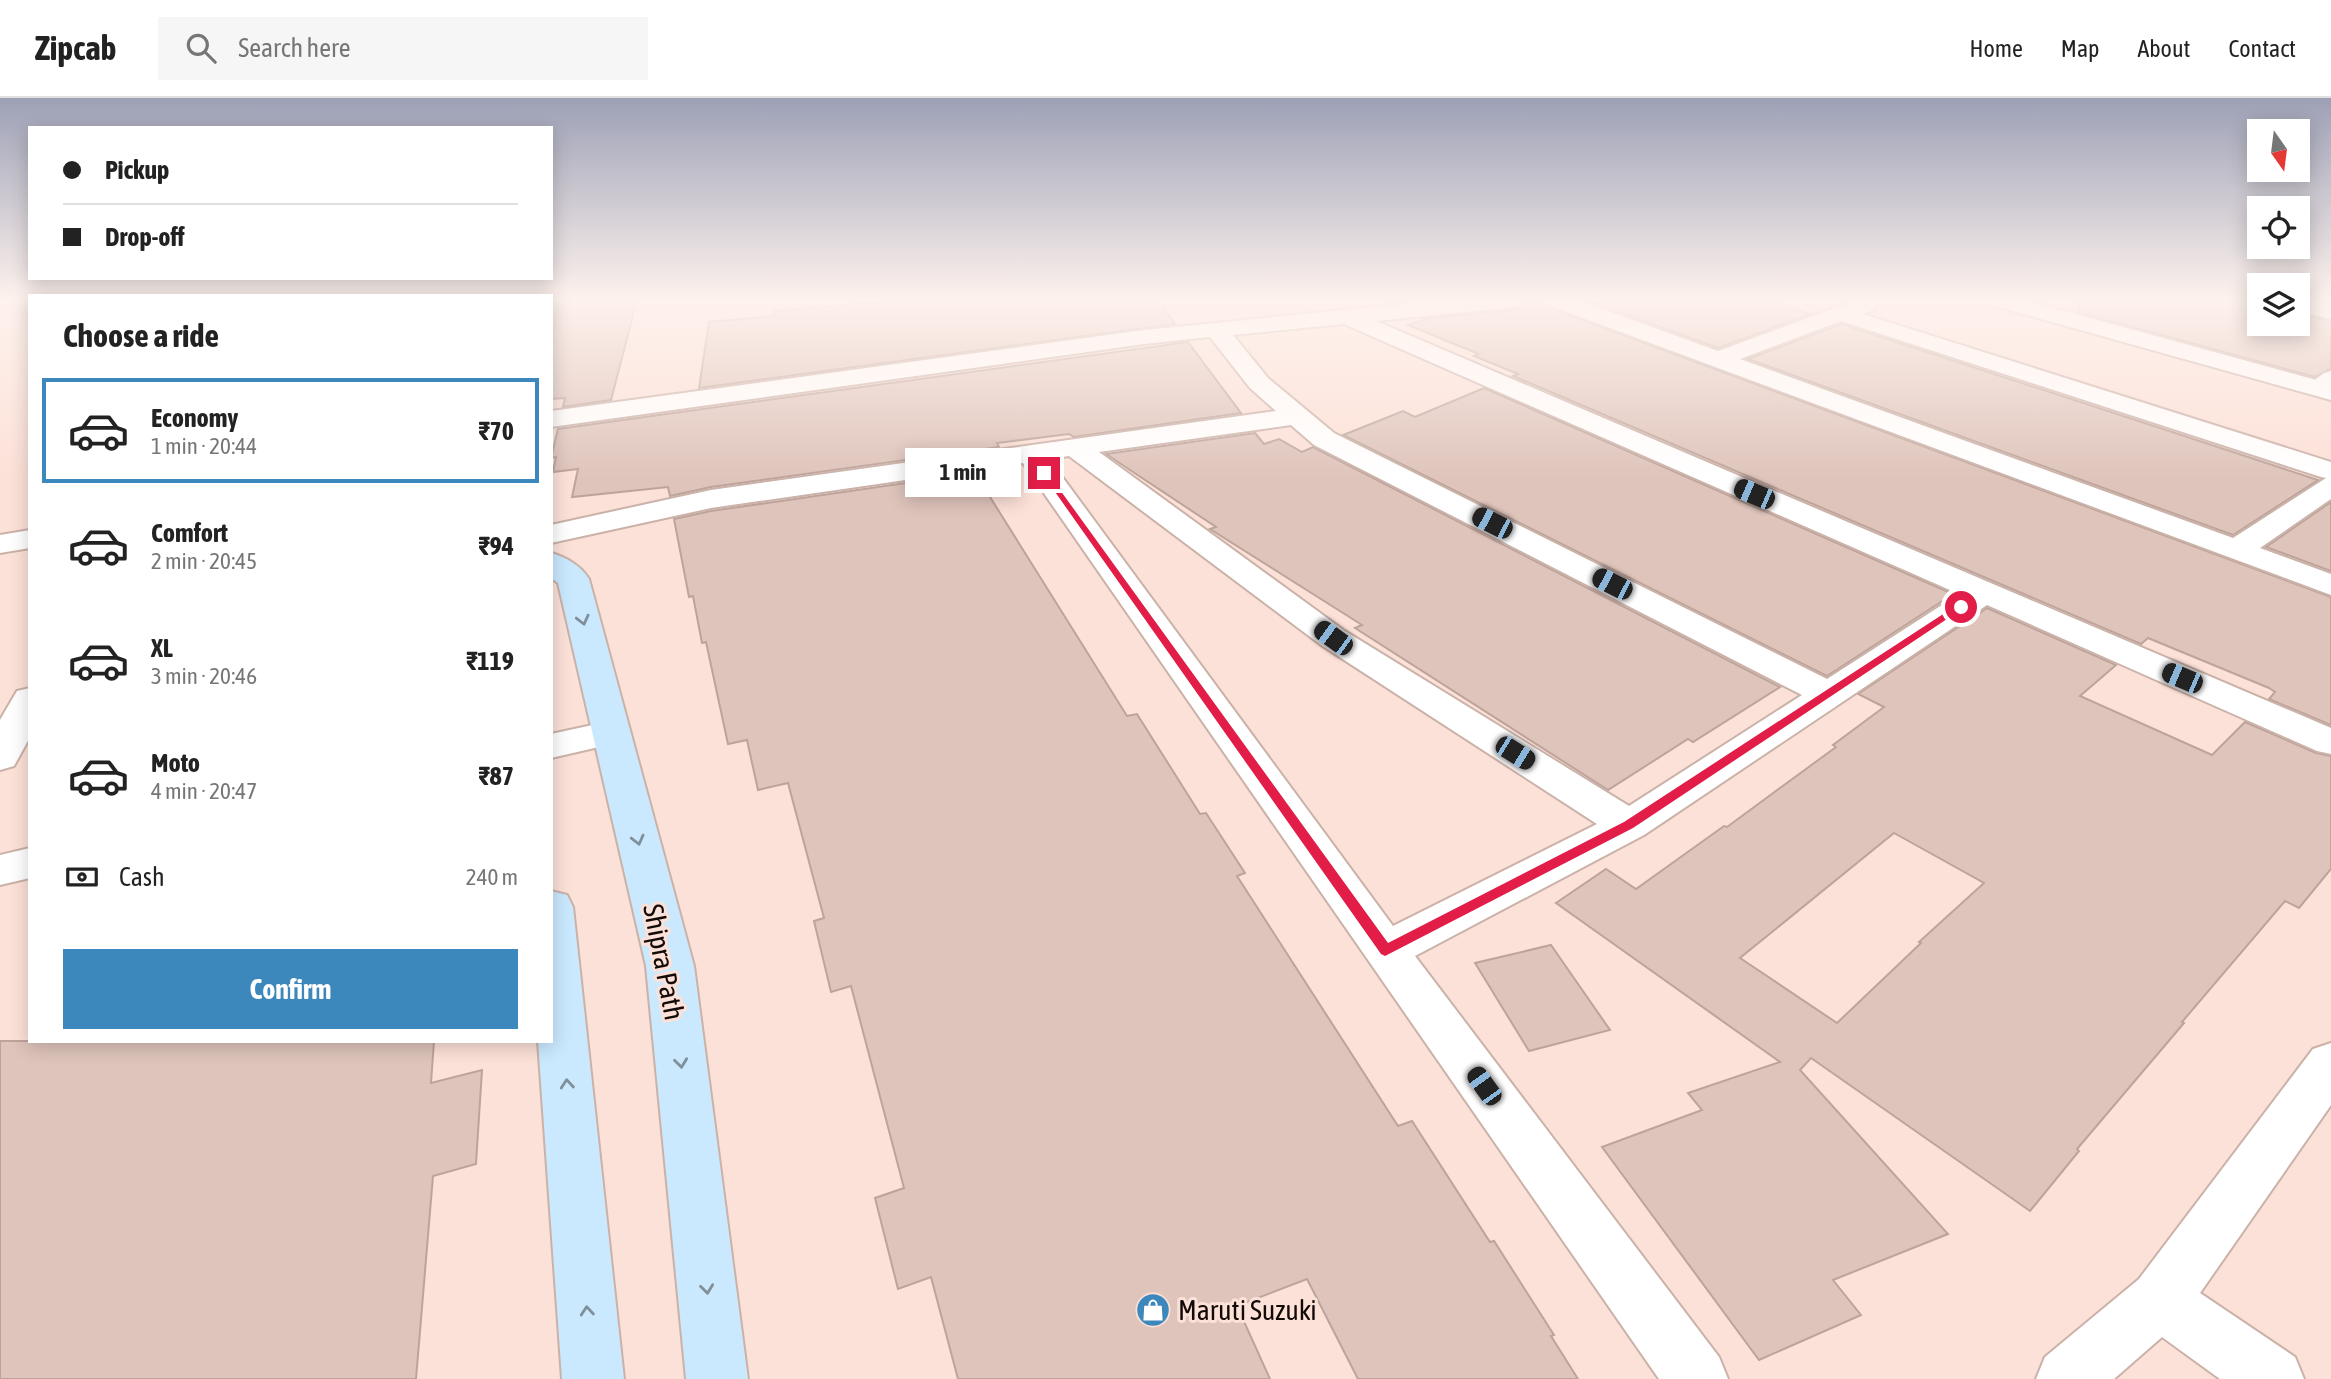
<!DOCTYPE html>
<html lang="en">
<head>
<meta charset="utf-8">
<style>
	body { margin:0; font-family:"Asap Condensed",sans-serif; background:#f6f6f6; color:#222; height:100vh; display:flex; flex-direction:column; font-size:26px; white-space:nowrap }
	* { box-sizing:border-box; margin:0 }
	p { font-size:23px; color:#767676 }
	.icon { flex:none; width:38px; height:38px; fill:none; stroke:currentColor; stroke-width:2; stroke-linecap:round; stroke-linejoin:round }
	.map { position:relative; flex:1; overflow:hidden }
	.drawer { position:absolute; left:28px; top:196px; width:525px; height:749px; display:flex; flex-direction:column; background:#fff; border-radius:0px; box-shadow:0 4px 18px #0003 }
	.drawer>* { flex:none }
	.hud { position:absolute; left:28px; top:28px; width:525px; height:154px; border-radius:0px; box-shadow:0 4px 18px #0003; display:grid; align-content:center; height:154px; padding:0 35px; background:#fff }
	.needle { width:46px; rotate:166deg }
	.tools { position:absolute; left:2247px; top:21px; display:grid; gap:14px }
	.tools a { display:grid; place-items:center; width:63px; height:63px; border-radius:0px; background:#fff; box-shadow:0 4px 18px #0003; font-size:35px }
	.end { position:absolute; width:32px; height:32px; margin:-16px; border:9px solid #e11d48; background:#fff; box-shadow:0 0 0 4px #fff }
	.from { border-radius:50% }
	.bubble { position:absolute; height:49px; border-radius:0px; background:#fff; box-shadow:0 4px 18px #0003; font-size:23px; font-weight:700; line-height:49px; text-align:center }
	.car { position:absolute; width:21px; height:42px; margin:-21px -10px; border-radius:9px; box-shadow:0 0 5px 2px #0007; background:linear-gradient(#222 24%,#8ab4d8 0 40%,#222 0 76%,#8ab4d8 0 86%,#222 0) }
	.hud b { display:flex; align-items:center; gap:24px; height:66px; font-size:26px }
	.hud b+b { border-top:2px solid #e0e0e0 }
	.hud i { width:18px; height:18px; background:#222 }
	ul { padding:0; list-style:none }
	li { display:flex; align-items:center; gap:21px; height:105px; margin:0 14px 10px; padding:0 21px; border:4px solid transparent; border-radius:0px }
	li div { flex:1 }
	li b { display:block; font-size:26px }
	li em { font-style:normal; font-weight:700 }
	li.current { border-color:#3c87bb }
	li>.icon { width:63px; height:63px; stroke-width:1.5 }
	h2 { padding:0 35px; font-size:32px; line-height:84px }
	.pay { display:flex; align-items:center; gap:18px; height:77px; padding:0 35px; font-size:26px }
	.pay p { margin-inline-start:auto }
	.action { display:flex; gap:14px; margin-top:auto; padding:14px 35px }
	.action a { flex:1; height:80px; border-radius:0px; background:#3c87bb; color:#fff; font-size:28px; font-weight:700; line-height:80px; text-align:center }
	header { display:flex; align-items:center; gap:42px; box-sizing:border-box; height:98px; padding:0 35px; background:#fff; border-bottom:2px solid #e0e0e0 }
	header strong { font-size:33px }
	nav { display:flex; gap:38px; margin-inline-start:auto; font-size:24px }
	.search { width:490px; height:63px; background:#f6f6f6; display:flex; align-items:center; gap:18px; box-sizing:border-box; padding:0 24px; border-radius:0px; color:#767676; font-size:26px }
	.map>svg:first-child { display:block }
	.building { fill:#dec4bb; stroke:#bda49b; stroke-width:2; fill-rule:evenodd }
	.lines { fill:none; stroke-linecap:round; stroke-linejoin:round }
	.lane-casing { stroke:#cbb2a9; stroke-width:3 }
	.street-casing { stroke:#cbb2a9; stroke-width:4 }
	.secondary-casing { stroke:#cbb2a9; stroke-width:4 }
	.lane { fill:#fff; fill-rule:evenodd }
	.street { fill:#fff; fill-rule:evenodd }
	.secondary { fill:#cae9fe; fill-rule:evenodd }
	.oneway { stroke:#80909b }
	.route { fill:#e11d48 }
	.labels { text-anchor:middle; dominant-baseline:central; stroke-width:6; stroke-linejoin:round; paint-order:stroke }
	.near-street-label { font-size:28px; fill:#120a07; stroke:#fce1d8 }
	.near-poi-label { font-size:28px; fill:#120a07; stroke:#fce1d8; text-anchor:start }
</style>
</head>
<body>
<header>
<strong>Zipcab</strong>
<div class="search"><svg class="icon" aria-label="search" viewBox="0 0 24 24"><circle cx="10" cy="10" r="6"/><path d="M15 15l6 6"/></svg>Search here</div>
<nav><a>Home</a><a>Map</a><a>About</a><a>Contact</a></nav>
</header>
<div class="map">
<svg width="2331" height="1281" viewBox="0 0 2331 1281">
	<rect width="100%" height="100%" fill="#fce1d8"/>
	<!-- building -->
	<g class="building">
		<path d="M551 202H637L611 302 563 309 565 300 551 301Z"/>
		<path d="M906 202H1158L1175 226 699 290 709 224 774 218V213Z"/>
		<path d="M1527 202H1543L1547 209 2331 499V627L2269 601 2275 594 2269 590 2148 540 2141 546 1513 278 1518 276 1474 258 1479 256 1408 227 1429 220 1515 212 1523 210Z"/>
		<path d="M1587 202H1770L1811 216 1718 250Z"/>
		<path d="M2080 202H2259V226H2298V216L2331 223V271L2315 279 2078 214Z"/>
		<path d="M1841 226 2163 331 2318 382 2233 437 1748 261Z"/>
		<path d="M1188 244 1241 315 1074 339 1069 336 997 345 999 349 711 389 670 398 668 389 572 399 578 371 553 374 556 359 551 360 558 331Z"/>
		<path d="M1484 290 1953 496 1827 578 1343 337 1403 313 1415 319Z"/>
		<path d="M1255 335 1264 346 1279 341 1302 354 1313 349 1780 589 1693 644 1688 641 1608 692 1355 530 1362 527 1210 431 1216 429 1106 356Z"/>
		<path d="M975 375 1127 618 1137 616 1200 716 1206 715 1245 775 1237 778 1398 1028 1412 1023 1490 1144 1494 1143 1554 1237 1551 1238 1578 1281H1358L1307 1181 1237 1208 1270 1281H958L931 1179 898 1191 875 1100 904 1090 851 888 831 894 814 823 824 820 788 685 758 692 747 642 728 646 706 544 702 545 693 498 689 499 674 421 711 413Z"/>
		<path d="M2331 404V473L2266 449Z"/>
		<path d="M1987 510 2116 567 2080 598 2212 657 2245 624 2316 655 2331 658V771L2299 810 2285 803 2182 924 2184 925 2077 1051 2079 1053 2030 1113 1811 960 1800 972 1948 1136 1833 1182 1861 1217 1759 1262 1602 1049 1702 1012 1688 995 1780 964 1556 805 1606 771 1636 791 1724 728 1727 729 1836 649 1833 647 1884 609 1858 596ZM1894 735 1984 785 1919 844 1921 845 1837 925 1740 860Z"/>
		<path d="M1551 847 1610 932 1529 953 1475 865Z"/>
		<path d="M0 943H434L431 985 482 972 476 1066 433 1078 416 1281H0Z"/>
	</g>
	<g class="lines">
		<!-- lane casing -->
		<g class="lane-casing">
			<path id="lane" d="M2331 273V288L2321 294H2307L2304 290 2324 275Z"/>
		</g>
		<!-- street casing -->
		<g class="street-casing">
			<g id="street">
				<path d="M1443 202H1525L1522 207 1514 209 1376 223 2331 630V656L2317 653 1987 507 1644 737 1415 858 1719 1259 1728 1281H1659L1023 365 711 410 551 445V427L711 392 1276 313 1250 290 1210 239 1144 246 551 329V313L1144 232ZM1344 226 1959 496 1827 581 1334 335 1268 280 1233 237ZM1291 327 1314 347 1802 597 1629 708 1345 533 1099 354ZM1069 358 1321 547 1597 726 1393 828 1049 361Z"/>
				<path d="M1545 202H1578L1718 253 1857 202H1873L1876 207 1873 212 1863 216 2331 364V401L2260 450 2331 476V497L1548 207ZM1841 223 2321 379 2326 380 2233 440 1740 261Z"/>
				<path d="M1988 202H2025L2331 286V302L1991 207Z"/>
				<path d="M2298 202 2331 207V221L2298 213Z"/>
				<path d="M30 432V450L0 455V437Z"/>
				<path d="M30 590V639L14 668 0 672V622L17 593Z"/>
				<path d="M611 623 625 627 630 635 625 643 551 660V636Z"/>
				<path d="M30 750V780L0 787V757Z"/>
				<path d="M2331 945V1007L2200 1195 2295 1259 2304 1281H2220L2162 1239 2114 1281H2036L2045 1259 2139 1181 2313 951Z"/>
			</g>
		</g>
		<!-- secondary casing -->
		<g class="secondary-casing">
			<g id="secondary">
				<path d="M551 455C566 459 581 468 589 481L694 868 748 1281H686L646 868 558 485 551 480Z"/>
				<path d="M551 793 567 797 573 809 624 1281H562L538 943H551Z"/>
			</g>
		</g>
		<!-- lane -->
		<use href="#lane" class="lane"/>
		<!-- street -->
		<use href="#street" class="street"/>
		<!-- secondary -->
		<use href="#secondary" class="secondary"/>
	</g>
	<!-- one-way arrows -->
	<defs><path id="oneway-chevron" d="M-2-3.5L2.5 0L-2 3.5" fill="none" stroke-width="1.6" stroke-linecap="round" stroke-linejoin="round" transform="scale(1.75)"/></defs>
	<g class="oneway">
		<use href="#oneway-chevron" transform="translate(583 522) rotate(76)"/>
		<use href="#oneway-chevron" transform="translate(638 742) rotate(76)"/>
		<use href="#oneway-chevron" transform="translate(681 965) rotate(83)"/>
		<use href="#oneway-chevron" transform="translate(567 986) rotate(-95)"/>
		<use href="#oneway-chevron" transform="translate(707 1191) rotate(83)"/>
		<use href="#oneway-chevron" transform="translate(587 1213) rotate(-95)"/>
	</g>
	<!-- sky -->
	<linearGradient id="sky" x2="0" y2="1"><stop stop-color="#9da1b6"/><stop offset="0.53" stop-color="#fef2ed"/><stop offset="1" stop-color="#fef2ed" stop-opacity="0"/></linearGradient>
	<rect width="2331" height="382" fill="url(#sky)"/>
	<!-- route -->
	<path class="route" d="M1041 374H1047L1388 845 1624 724 1957 507 1965 509 1633 730 1385 858 1381 856Z"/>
	<!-- icons -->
	<defs>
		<g id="shop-disc" transform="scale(1.75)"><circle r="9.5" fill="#3c87bb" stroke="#fce1d8"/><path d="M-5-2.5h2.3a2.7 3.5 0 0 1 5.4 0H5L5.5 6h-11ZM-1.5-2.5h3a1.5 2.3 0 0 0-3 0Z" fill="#fff"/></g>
	</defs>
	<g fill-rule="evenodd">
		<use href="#shop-disc" x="1153" y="1212"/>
	</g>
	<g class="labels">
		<!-- near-street labels -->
		<g class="near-street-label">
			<text transform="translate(664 864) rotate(79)">Shipra Path</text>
		</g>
		<!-- near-poi labels -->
		<g class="near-poi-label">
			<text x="1178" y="1212">Maruti Suzuki</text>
		</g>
	</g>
</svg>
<div class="tools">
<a><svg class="needle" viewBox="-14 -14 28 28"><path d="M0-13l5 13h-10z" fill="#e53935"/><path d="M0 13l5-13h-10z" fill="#767676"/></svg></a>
<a><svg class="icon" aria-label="locate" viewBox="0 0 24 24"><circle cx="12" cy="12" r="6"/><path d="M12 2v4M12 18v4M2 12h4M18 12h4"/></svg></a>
<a><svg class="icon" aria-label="layers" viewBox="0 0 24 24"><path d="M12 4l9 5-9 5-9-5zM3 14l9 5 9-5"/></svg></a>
</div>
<i class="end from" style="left:1961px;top:509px"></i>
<i class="end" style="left:1044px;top:375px"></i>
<div class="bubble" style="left:905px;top:350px;width:116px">1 min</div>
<i class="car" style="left:1754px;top:396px;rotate:293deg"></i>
<i class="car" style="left:1492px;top:425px;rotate:297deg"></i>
<i class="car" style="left:1612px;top:486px;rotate:297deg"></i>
<i class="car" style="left:1333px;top:540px;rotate:306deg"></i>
<i class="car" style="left:2182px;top:580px;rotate:293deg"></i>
<i class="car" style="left:1515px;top:655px;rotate:122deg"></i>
<i class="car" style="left:1484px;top:988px;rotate:324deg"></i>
<div class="hud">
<b><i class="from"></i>Pickup</b>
<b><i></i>Drop-off</b>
</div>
<section class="drawer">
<h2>Choose a ride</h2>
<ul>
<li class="current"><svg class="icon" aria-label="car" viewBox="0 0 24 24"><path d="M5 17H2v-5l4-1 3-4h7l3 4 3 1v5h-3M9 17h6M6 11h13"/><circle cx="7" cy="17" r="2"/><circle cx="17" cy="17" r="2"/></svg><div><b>Economy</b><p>1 min · 20:44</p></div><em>₹70</em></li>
<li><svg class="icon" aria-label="car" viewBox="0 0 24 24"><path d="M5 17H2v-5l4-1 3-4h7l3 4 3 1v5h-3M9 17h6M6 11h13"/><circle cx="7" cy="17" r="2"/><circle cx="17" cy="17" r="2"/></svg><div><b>Comfort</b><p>2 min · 20:45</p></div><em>₹94</em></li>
<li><svg class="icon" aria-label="car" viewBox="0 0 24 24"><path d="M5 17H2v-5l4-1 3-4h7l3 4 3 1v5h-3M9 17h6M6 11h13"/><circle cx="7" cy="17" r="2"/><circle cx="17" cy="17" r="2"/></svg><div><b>XL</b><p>3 min · 20:46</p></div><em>₹119</em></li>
<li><svg class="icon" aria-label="car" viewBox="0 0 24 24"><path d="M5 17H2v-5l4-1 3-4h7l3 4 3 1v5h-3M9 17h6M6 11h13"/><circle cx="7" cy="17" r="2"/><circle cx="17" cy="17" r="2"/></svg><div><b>Moto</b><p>4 min · 20:47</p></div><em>₹87</em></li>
</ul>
<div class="pay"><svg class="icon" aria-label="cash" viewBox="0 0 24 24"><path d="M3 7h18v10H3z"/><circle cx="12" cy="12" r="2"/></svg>Cash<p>240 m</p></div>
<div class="action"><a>Confirm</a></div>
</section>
</div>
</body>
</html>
